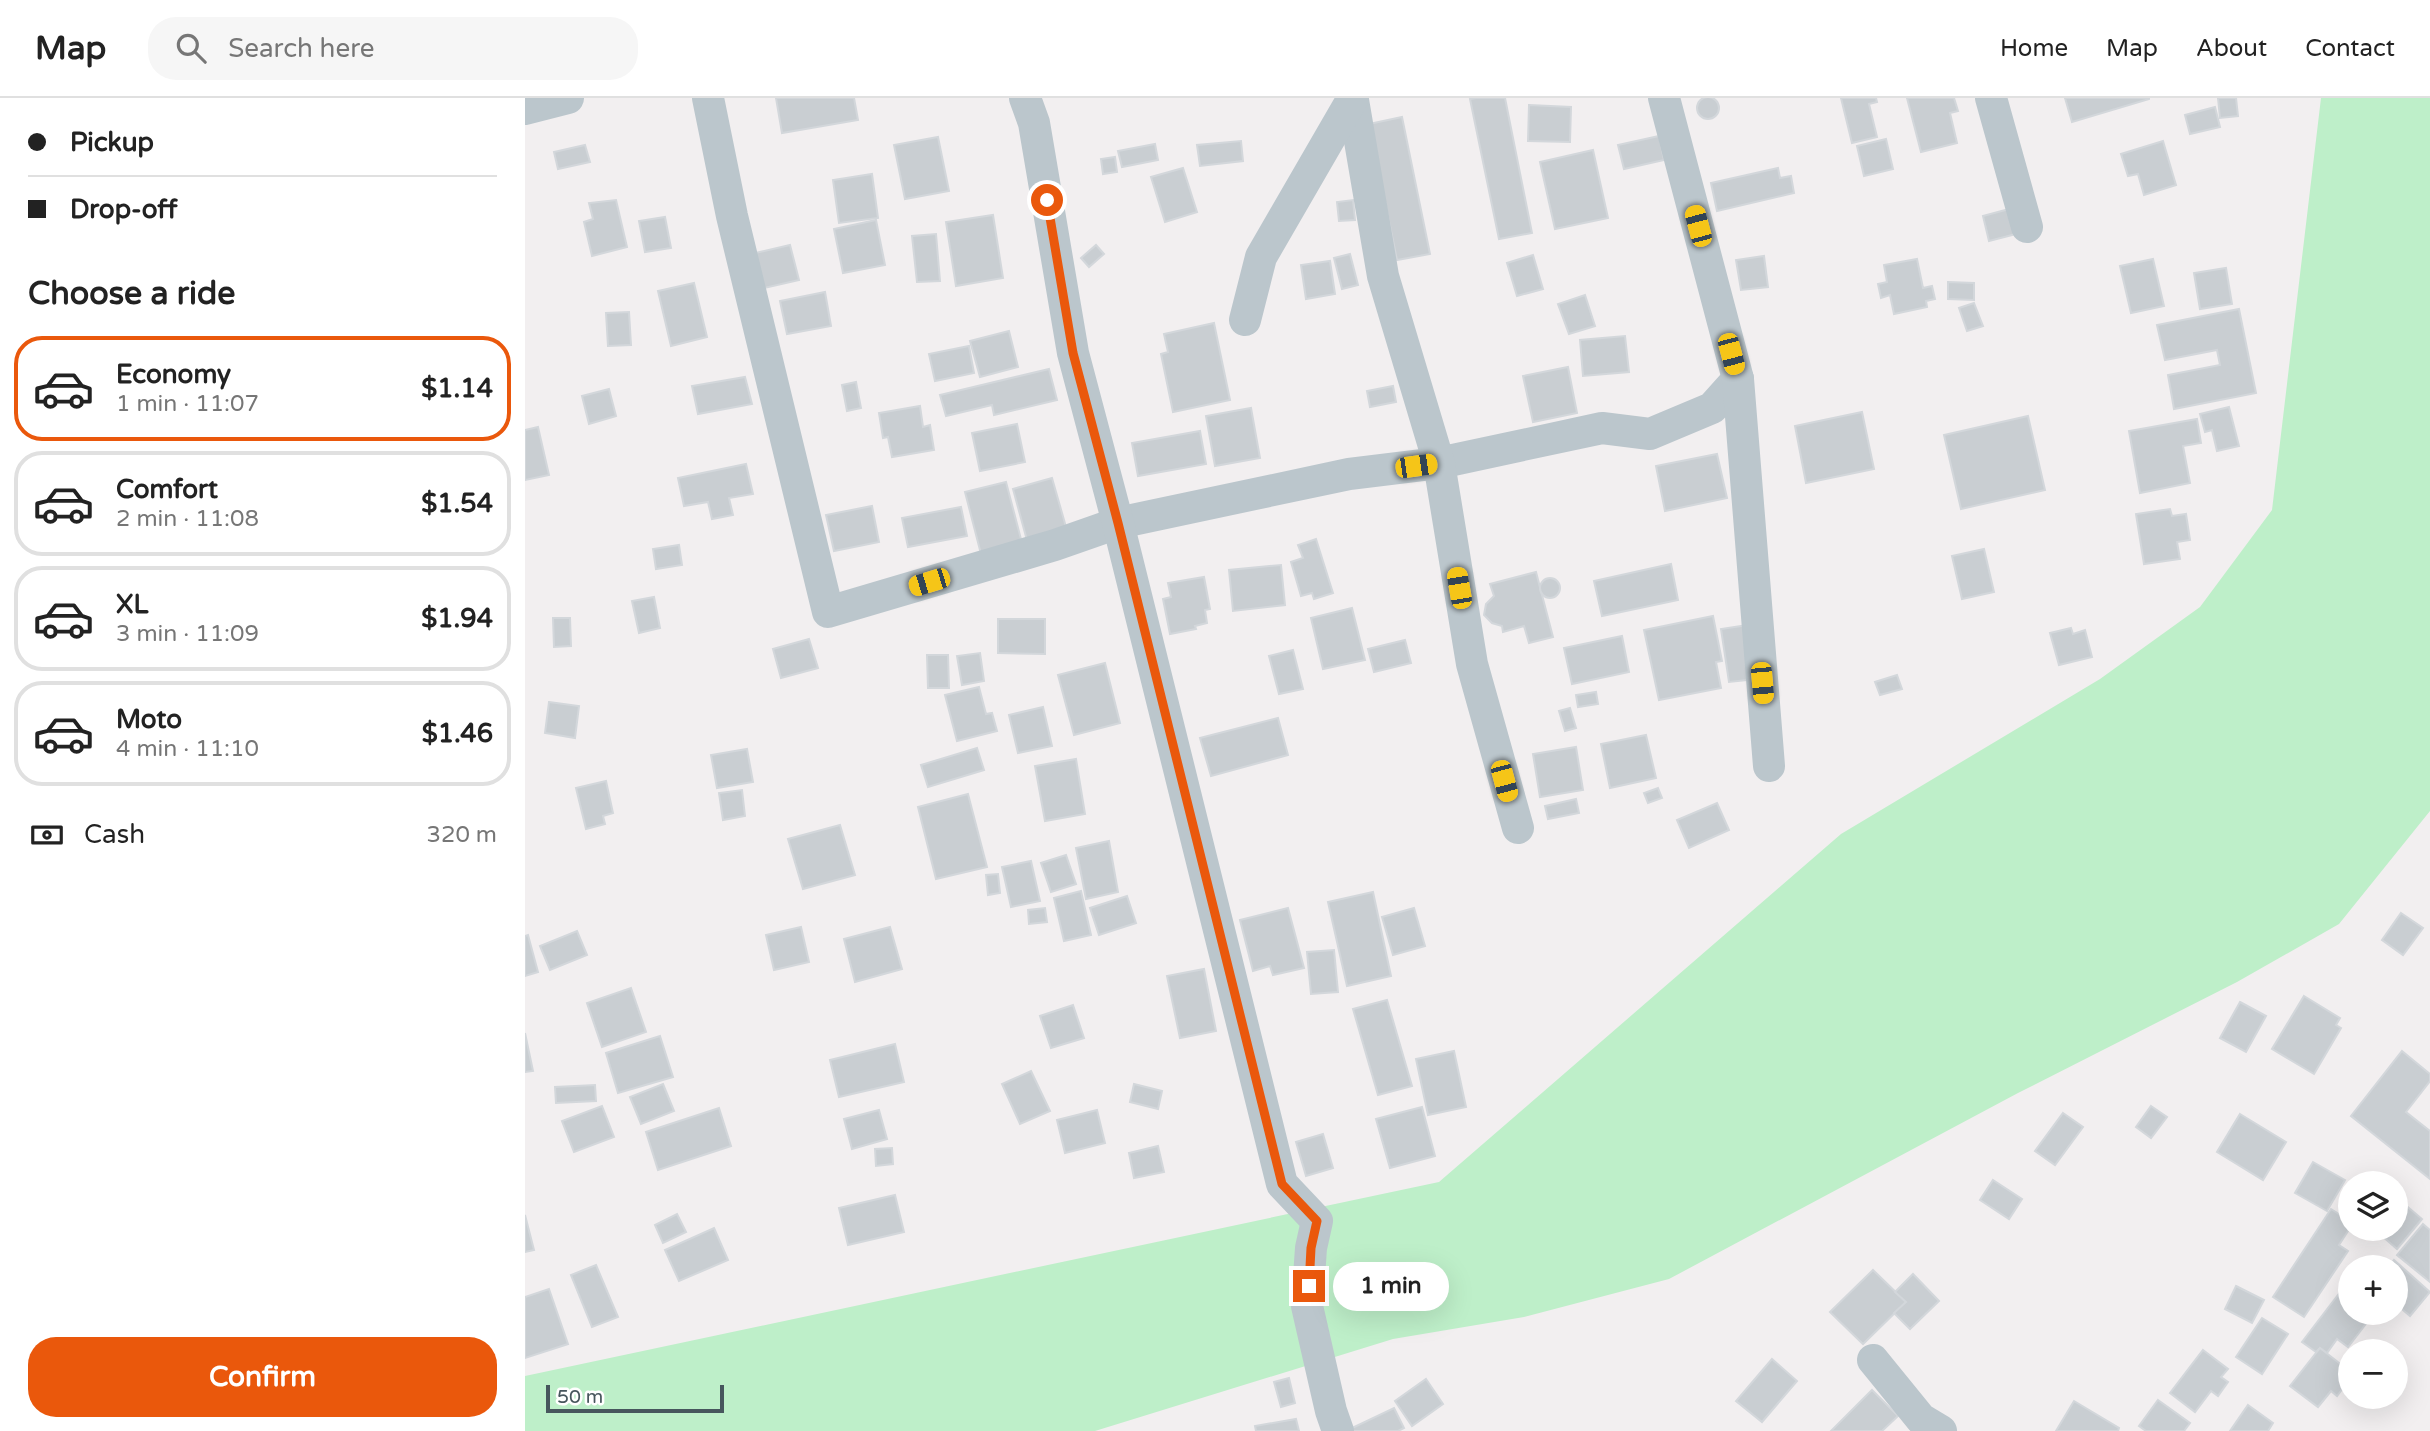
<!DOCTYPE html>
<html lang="en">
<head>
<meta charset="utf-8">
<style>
	body { margin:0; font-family:"Varela Round",sans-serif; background:#f6f6f6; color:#222; height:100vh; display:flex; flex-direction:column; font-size:26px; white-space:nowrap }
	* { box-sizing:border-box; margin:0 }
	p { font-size:23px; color:#767676 }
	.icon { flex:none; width:38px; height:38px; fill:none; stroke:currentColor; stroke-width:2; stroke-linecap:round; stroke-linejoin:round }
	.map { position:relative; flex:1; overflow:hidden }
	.drawer { display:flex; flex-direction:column; background:#fff; width:525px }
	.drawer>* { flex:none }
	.hud { display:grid; align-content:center; height:154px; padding:0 28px; background:#fff }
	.controls { position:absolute; left:1813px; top:1073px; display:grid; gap:14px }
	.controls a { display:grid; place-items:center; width:70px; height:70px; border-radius:50%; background:#fff; box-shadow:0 7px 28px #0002; font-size:35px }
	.scale { position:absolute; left:21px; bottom:18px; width:178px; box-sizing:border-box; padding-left:7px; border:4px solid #47565d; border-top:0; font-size:19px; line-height:24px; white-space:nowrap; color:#47565d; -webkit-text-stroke:5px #fff; paint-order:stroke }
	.end { position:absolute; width:32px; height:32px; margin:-16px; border:9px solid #ea580c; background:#fff; box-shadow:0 0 0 4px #fff }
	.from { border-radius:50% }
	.bubble { position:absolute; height:49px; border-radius:24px; background:#fff; box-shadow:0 7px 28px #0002; font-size:23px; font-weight:800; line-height:49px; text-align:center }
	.car { position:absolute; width:21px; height:42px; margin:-21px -10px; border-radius:9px; box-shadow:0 0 5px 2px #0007; background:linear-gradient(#f5c518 24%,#345 0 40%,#f5c518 0 76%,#345 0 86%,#f5c518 0) }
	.hud b { display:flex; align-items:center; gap:24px; height:66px; font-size:26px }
	.hud b+b { border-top:2px solid #e0e0e0 }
	.hud i { width:18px; height:18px; background:#222 }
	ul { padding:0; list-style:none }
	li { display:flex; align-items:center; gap:21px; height:105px; margin:0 14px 10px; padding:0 14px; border:4px solid #e0e0e0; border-radius:28px }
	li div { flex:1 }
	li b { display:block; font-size:26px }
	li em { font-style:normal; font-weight:800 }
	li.current { border-color:#ea580c }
	li>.icon { width:63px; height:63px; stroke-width:1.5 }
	h2 { padding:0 28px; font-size:32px; line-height:84px }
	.pay { display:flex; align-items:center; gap:18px; height:77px; padding:0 28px; font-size:26px }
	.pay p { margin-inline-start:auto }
	.action { display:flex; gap:14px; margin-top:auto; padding:14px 28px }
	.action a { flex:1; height:80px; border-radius:28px; background:#ea580c; color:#fff; font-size:28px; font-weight:800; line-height:80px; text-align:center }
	header { display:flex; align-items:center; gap:42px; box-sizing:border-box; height:98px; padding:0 35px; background:#fff; border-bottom:2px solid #e0e0e0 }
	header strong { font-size:33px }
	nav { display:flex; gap:38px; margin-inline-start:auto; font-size:24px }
	.search { width:490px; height:63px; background:#f6f6f6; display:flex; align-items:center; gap:18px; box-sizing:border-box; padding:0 24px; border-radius:28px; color:#767676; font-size:26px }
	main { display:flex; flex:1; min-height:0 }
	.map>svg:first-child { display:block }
	.green { fill:#beefc9 }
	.building { fill:#c9ced2; stroke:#d3d7db; stroke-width:2 }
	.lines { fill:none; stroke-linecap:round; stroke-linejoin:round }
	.minor { stroke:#bbc6cc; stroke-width:32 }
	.route { stroke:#ea580c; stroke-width:9 }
</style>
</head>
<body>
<header>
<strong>Map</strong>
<div class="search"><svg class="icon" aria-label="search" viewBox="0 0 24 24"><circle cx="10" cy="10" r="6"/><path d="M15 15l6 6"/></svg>Search here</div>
<nav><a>Home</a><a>Map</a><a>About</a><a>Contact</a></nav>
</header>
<main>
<section class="drawer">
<div class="hud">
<b><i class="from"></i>Pickup</b>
<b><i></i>Drop-off</b>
</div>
<h2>Choose a ride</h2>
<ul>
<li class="current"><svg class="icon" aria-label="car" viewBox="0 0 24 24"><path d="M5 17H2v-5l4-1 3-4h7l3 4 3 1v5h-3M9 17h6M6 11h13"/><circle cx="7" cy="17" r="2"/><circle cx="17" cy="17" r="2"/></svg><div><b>Economy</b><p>1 min · 11:07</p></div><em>$1.14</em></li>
<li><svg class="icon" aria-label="car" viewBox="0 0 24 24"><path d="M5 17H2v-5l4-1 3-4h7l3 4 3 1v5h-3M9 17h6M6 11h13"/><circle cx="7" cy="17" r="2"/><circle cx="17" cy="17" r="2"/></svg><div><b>Comfort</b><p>2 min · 11:08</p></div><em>$1.54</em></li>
<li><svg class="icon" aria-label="car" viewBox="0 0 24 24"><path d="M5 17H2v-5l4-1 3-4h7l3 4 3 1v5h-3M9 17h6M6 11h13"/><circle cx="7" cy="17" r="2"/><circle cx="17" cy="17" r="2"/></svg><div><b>XL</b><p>3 min · 11:09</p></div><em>$1.94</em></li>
<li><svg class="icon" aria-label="car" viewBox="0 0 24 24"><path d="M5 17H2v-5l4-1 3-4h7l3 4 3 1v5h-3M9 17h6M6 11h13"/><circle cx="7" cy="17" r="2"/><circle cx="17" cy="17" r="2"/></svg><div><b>Moto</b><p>4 min · 11:10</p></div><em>$1.46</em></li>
</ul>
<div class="pay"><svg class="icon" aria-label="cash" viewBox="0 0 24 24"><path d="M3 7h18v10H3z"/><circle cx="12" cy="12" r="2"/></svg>Cash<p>320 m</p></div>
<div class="action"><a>Confirm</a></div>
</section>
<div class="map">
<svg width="1905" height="1333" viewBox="0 0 1905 1333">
	<rect width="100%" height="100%" fill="#f2eff0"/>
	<!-- green -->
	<path class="green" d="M1796 0H1905V713L1814 826 1712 884 1493 995 1144 1181 999 1219 868 1241 570 1333H0V1278L914 1084 1316 736 1575 581 1675 509 1747 412Z"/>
	<!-- building -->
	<g class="building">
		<circle cx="1183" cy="10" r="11"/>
		<path d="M251 0H329L333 22 257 35Z"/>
		<path d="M951 0H980L1007 135 974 141 945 1Z"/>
		<path d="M1316 0H1351L1352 4 1344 6 1352 39 1327 45Z"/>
		<path d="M1382 0H1429L1433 13 1425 15 1432 45 1396 54Z"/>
		<path d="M1540 0H1624V1L1547 24Z"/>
		<path d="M1693 0H1711L1713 18 1695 20Z"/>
		<path d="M1004 7 1046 9 1045 44 1003 43Z"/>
		<path d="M1690 9 1695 29 1665 36 1660 17Z"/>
		<path d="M877 19 905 156 872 162 844 26Z"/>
		<path d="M1134 38 1139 62 1099 71 1093 47Z"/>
		<path d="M413 39 424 93 380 101 369 47Z"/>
		<path d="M1361 41 1368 71 1339 78 1332 48Z"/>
		<path d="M716 43 718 63 675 68 672 47Z"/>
		<path d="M1638 43 1651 87 1619 97 1613 76 1603 78 1596 56Z"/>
		<path d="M630 46 633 62 597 69 593 53Z"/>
		<path d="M60 47 65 64 33 71 29 54Z"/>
		<path d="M1068 52 1083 120 1030 131 1015 64Z"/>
		<path d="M590 59 592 74 578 76 576 61Z"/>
		<path d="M658 70 672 114 640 124 626 79Z"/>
		<path d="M1253 70 1255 80 1266 78 1269 95 1192 113 1186 85Z"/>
		<path d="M347 76 353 120 314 125 308 82Z"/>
		<path d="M91 102 102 149 67 158 59 124 68 121 64 105Z"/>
		<path d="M828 102 830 122 814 123 812 104Z"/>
		<path d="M1484 111 1491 136 1464 143 1458 118Z"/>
		<path d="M468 117 478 180 431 188 421 124Z"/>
		<path d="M140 119 146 150 120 154 114 123Z"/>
		<path d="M351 122 360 167 318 175 309 131Z"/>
		<path d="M411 136 415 183 392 184 387 138Z"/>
		<path d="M265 147 274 182 235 191 226 156Z"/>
		<path d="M571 147 579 156 564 169 556 160Z"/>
		<path d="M825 156 833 187 817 191 809 160Z"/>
		<path d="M1008 157 1018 191 992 198 982 165Z"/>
		<path d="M1239 158 1243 189 1216 192 1211 162Z"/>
		<path d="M1392 161 1398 190 1407 188 1410 201 1401 203 1402 209 1369 216 1365 197 1356 200 1353 186 1362 184 1359 167Z"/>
		<path d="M1628 161 1639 208 1606 215 1595 168Z"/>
		<path d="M805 163 810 196 781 201 776 167Z"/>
		<path d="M1701 170 1707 206 1675 211 1669 175Z"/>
		<path d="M1423 184 1449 185V202L1423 201Z"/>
		<path d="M169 185 182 239 146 248 133 193Z"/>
		<path d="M300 194 306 228 262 236 255 203Z"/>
		<path d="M1060 197 1070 228 1044 236 1033 206Z"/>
		<path d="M1449 205 1458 228 1442 233 1434 210Z"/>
		<path d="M1714 211 1731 295 1649 311 1643 277 1695 267 1692 252 1640 262 1632 227Z"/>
		<path d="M104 214 106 247 83 248 81 215Z"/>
		<path d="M689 225 705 302 648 314 636 256 643 254 639 236Z"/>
		<path d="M484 233 493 269 455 279 445 243Z"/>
		<path d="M1100 238 1104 274 1058 278 1055 242Z"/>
		<path d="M444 248 449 275 410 283 404 256Z"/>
		<path d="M1043 269 1052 315 1008 324 998 278Z"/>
		<path d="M524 271 532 302 469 317 467 307 421 318 415 297Z"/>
		<path d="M220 279 227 306 173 316 167 288Z"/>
		<path d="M331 284 336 310 322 313 317 287Z"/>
		<path d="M868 288 871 304 845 309 842 293Z"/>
		<path d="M84 291 91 318 64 326 57 298Z"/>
		<path d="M395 308 398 329 405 327 409 352 367 359 363 339 358 340 354 315Z"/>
		<path d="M1704 309 1714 348 1692 353 1687 332 1680 334 1675 316Z"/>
		<path d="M726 310 735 360 690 368 681 318Z"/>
		<path d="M1337 314 1349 371 1281 385 1270 328Z"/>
		<path d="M1503 318 1520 392 1436 411 1419 337Z"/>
		<path d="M1672 321 1676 345 1658 348 1665 385 1615 395 1604 333Z"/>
		<path d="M492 326 500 364 455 373 447 335Z"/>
		<path d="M13 329 24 377 0 382V332Z"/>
		<path d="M675 333 681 366 613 378 607 345Z"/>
		<path d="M1192 356 1202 400 1140 413 1131 368Z"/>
		<path d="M221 366 228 396 204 400 208 417 187 421 183 404 159 408 153 380Z"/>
		<path d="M527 380 543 436 503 446 488 391Z"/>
		<path d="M481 384 497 445 456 456 440 394Z"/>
		<path d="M347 408 354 444 309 453 301 417Z"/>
		<path d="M436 409 442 438 383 449 377 420Z"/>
		<path d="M1645 411 1647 418 1661 416 1665 442 1652 444 1655 461 1619 466 1611 416Z"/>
		<path d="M791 441 808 495 789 501 787 495 776 498 766 464 778 460 773 447Z"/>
		<path d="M154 447 157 467 131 471 128 451Z"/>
		<path d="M1459 451 1469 494 1437 501 1427 458Z"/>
		<path d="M1146 466 1153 502 1077 518 1069 483Z"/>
		<path d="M756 467 760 507 708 513 704 472Z"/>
		<path d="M1011 474 1028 539 1004 545 999 528 978 534 977 528 967 525 959 517 961 506 969 498 965 486Z"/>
		<path d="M679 479 685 511 680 512 682 525 670 528 671 531 645 536 638 501 646 499 643 485Z"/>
		<circle cx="1025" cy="490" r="10"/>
		<path d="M129 499 135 530 114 535 107 503Z"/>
		<path d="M827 510 840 562 798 571 786 520Z"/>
		<path d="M1188 518 1197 563 1191 564 1196 590 1134 602 1119 532Z"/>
		<path d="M28 520H45L46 548 29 549Z"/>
		<path d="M473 521H520V556L473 555Z"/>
		<path d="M1223 527 1231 581 1204 584 1196 531Z"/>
		<path d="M1546 530 1548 536 1560 532 1567 559 1534 567 1525 535Z"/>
		<path d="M1097 538 1104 574 1047 586 1039 550Z"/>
		<path d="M284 541 293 570 256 580 248 551Z"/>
		<path d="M880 542 886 565 849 574 843 551Z"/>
		<path d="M768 552 778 591 754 596 744 558Z"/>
		<path d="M455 555 459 583 437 587 432 558Z"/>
		<path d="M402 557H423L424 590H403Z"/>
		<path d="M580 565 595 625 549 637 533 577Z"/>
		<path d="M1372 577 1377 591 1355 597 1350 584Z"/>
		<path d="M454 589 461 616 467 615 472 633 432 643 420 597Z"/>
		<path d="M1071 594 1073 606 1053 609 1051 597Z"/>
		<path d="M24 604 54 608 50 640 20 635Z"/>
		<path d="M518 609 527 648 493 655 484 617Z"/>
		<path d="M1045 610 1051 630 1040 633 1034 613Z"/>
		<path d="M753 620 763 657 686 678 675 640Z"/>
		<path d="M1121 637 1131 680 1085 690 1076 646Z"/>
		<path d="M1051 649 1058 692 1015 699 1008 656Z"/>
		<path d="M452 650 459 672 403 689 396 667Z"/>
		<path d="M222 651 228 684 192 690 186 657Z"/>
		<path d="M551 661 560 716 520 723 510 668Z"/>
		<path d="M81 683 88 715 78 718 80 726 61 731 51 690Z"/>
		<path d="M1133 690 1137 700 1123 705 1119 695Z"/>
		<path d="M217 692 220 718 198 722 194 695Z"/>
		<path d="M443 696 462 769 411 781 393 709Z"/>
		<path d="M1051 701 1054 715 1023 721 1020 708Z"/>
		<path d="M1192 705 1204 732 1164 750 1152 722Z"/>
		<path d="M315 727 330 777 278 791 263 741Z"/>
		<path d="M584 743 593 794 561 801 551 750Z"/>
		<path d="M541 757 551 786 526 794 516 765Z"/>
		<path d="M506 763 515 803 486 809 477 769Z"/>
		<path d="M473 776 475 795 463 797 461 777Z"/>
		<path d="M556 793 566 837 539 843 529 800Z"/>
		<path d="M848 794 866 878 822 888 803 804Z"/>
		<path d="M602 798 611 825 574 837 565 810Z"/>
		<path d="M520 810 522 824 504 826 503 812Z"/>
		<path d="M763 810 779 870 748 877 745 868 728 873 715 822Z"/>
		<path d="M889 810 900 848 868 857 857 819Z"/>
		<path d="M1876 815 1898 830 1878 857 1857 842Z"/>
		<path d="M276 829 284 864 249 872 241 837Z"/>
		<path d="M365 829 377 871 330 884 319 841Z"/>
		<path d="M52 833 62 857 25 872 15 848Z"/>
		<path d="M3 837 13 874 0 878V838Z"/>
		<path d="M809 852 813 894 786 896 782 854Z"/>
		<path d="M679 871 691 933 655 940 642 878Z"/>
		<path d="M106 890 121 934 77 949 62 905Z"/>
		<path d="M1779 898 1815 920 1811 927 1816 930 1789 976 1747 951Z"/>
		<path d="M862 902 887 988 853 997 828 911Z"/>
		<path d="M1715 904 1741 918 1721 954 1695 940Z"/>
		<path d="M548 907 559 940 526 950 515 918Z"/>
		<path d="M0 935 8 973 0 974Z"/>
		<path d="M135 938 148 979 93 995 81 955Z"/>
		<path d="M370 946 379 984 314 999 305 962Z"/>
		<path d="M929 953 941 1009 903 1017 891 961Z"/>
		<path d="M1877 953 1905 976V983L1881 1014 1905 1033V1081L1826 1018Z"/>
		<path d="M506 973 525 1013 495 1026 477 986Z"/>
		<path d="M138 986 149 1013 116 1026 105 999Z"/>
		<path d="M609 986 637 993 633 1011 605 1004Z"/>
		<path d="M70 987 71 1003 31 1005 30 989Z"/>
		<path d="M77 1008 89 1039 49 1054 37 1023Z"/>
		<path d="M1626 1008 1642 1019 1626 1040 1611 1029Z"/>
		<path d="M897 1009 910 1058 865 1070 851 1021Z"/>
		<path d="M194 1010 206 1048 133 1072 121 1034Z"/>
		<path d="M354 1012 362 1041 327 1051 319 1021Z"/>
		<path d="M572 1012 580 1045 540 1055 532 1022Z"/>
		<path d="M1538 1015 1558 1029 1530 1067 1510 1053Z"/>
		<path d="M1715 1016 1761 1044 1738 1082 1692 1054Z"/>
		<path d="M798 1036 808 1070 781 1078 771 1044Z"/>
		<path d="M633 1048 639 1074 609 1080 604 1055Z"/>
		<path d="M367 1050 368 1066 351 1068 350 1051Z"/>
		<path d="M1788 1064 1820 1082 1802 1113 1770 1095Z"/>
		<path d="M1468 1082 1497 1101 1484 1121 1455 1102Z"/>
		<path d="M370 1097 379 1134 323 1147 314 1110Z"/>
		<path d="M1871 1099 1897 1121 1872 1151 1848 1130H1871Z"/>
		<path d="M1806 1111 1825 1123V1130L1814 1147 1823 1153 1779 1219 1748 1199Z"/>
		<path d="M152 1116 161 1134 138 1145 130 1127Z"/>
		<path d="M0 1117 9 1152 0 1154Z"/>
		<path d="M1898 1126 1905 1132V1184L1872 1157Z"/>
		<path d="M189 1130 203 1162 154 1183 140 1152Z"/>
		<path d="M1869 1162 1905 1194 1885 1218 1871 1206V1169H1863Z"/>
		<path d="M71 1167 93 1219 67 1229 46 1177Z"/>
		<path d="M1348 1172 1381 1204 1338 1246 1305 1214Z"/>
		<path d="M1388 1176 1414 1203 1385 1231 1369 1215 1381 1204 1370 1194Z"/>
		<path d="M1711 1188 1739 1202 1727 1225 1700 1211Z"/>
		<path d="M1819 1189 1825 1193V1214H1850L1823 1249 1812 1241 1802 1255 1795 1250 1791 1254 1777 1244Z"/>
		<path d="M24 1191 43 1246 0 1260V1199Z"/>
		<path d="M1737 1220 1763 1236 1737 1276 1711 1259Z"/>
		<path d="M1795 1250 1823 1272 1822 1274 1825 1277V1281L1812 1298 1806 1293 1793 1309 1765 1288Z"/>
		<path d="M1678 1252 1703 1271 1696 1279 1703 1284 1693 1298 1686 1293 1670 1314 1645 1295Z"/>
		<path d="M1247 1261 1272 1283 1237 1324 1211 1303Z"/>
		<path d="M764 1280 770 1305 756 1309 749 1284Z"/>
		<path d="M901 1281 918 1306 887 1328 870 1303Z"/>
		<path d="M1347 1292 1373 1318 1357 1333H1306Z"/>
		<path d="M1633 1302 1665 1325 1659 1333H1621L1614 1328Z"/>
		<path d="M1549 1303 1594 1330 1593 1333H1531Z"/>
		<path d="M1723 1307 1748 1325 1743 1333H1705Z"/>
		<path d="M869 1310 879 1330 873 1333H826L825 1331Z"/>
		<path d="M771 1321 774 1333H731L730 1328Z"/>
	</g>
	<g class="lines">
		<!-- minor -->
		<g class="minor">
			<path d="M183 0 207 118 303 514 530 447 593 425 824 376 914 365 1077 330 1125 336 1187 310 1213 281"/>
			<path d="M500 0 509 25 548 255 593 425 757 1086 792 1123 786 1150 782 1208 806 1313 813 1333"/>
			<path d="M1139 0 1213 281 1244 668"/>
			<path d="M1466 0 1502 129"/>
			<path d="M828 2 858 178 914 365 947 566 993 730"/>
			<path d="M0 11 43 0"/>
			<path d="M720 222 736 159 828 0"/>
			<path d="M1348 1262 1396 1321 1416 1333"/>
		</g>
	</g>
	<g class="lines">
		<!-- route -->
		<path class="route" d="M522 102 548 255 593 425 757 1086 792 1123 786 1150 784 1188"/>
	</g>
</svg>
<div class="controls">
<a><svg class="icon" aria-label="layers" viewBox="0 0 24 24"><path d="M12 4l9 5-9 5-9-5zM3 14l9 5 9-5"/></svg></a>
<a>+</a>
<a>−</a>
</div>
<div class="scale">50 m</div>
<i class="end from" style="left:522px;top:102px"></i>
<i class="end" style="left:784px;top:1188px"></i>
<div class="bubble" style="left:808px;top:1164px;width:116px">1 min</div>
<i class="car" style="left:1173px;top:128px;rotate:345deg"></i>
<i class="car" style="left:1206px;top:256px;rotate:165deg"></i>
<i class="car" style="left:891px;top:368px;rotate:82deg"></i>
<i class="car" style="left:404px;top:484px;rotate:253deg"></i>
<i class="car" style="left:934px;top:490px;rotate:350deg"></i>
<i class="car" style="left:1237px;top:585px;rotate:175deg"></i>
<i class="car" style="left:979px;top:683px;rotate:165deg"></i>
</div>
</main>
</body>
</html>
